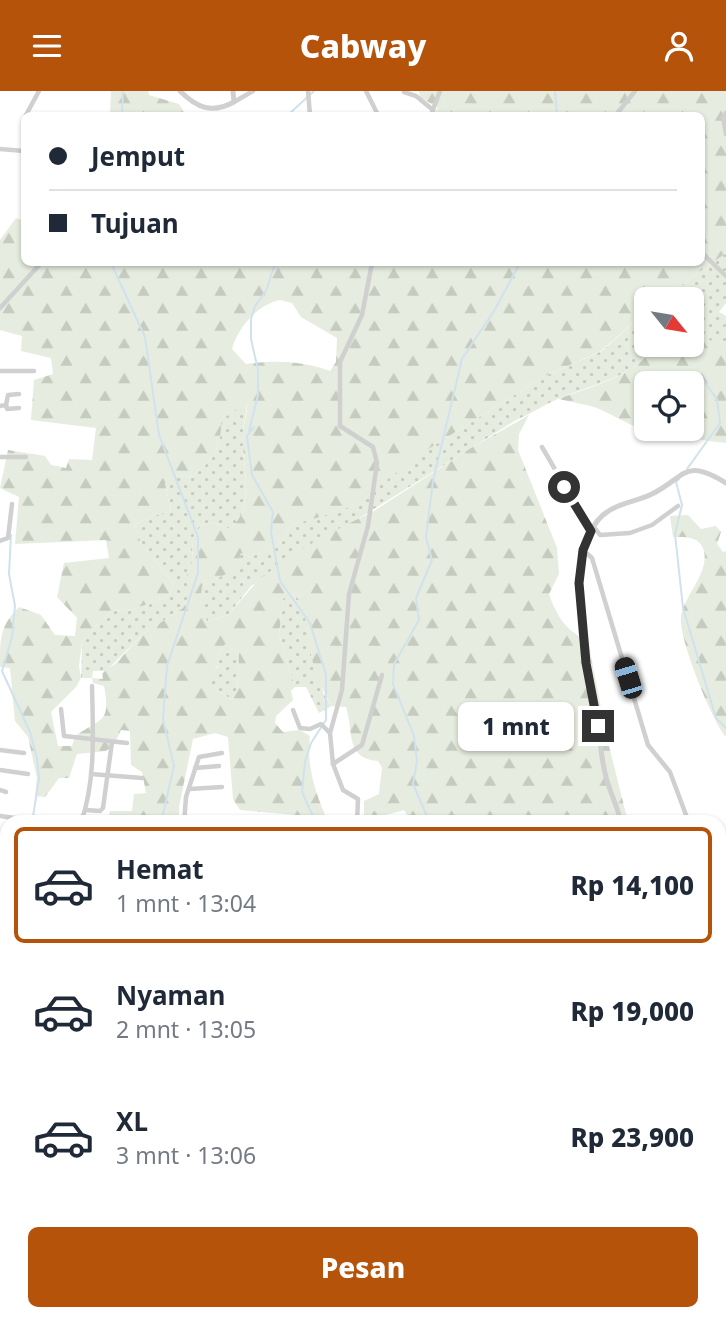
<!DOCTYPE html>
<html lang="id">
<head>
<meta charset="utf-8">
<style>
	body { margin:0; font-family:"Noto Sans",sans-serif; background:#f2f2f3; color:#1f2937; height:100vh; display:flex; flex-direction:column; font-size:26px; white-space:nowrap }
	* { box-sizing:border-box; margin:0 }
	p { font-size:23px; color:#747a83 }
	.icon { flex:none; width:38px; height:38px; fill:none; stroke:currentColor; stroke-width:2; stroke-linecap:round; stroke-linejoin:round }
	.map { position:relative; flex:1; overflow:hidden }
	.side { position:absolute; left:0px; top:724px; width:726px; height:506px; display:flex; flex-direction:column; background:#fff; border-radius:21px 21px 0 0; box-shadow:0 2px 5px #0004 }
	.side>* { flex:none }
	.top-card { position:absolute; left:21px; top:21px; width:684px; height:154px; border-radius:10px; box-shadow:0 2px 5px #0004; display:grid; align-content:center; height:154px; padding:0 28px; background:#fff }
	.needle { width:46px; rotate:120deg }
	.fabs { position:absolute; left:634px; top:196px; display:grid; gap:14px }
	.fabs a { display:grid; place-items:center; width:70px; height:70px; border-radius:10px; background:#fff; box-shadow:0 2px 5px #0004; font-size:35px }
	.end { position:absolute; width:32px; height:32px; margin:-16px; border:9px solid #333; background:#fff; box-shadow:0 0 0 4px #fff }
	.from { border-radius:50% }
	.bubble { position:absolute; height:49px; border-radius:10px; background:#fff; box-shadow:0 2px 5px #0004; font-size:23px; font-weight:800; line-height:49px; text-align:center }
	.car { position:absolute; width:21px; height:42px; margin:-21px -10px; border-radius:9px; box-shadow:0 0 5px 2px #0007; background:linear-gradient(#222 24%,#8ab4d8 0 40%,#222 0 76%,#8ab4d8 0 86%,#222 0) }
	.top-card b { display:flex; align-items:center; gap:24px; height:66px; font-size:26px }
	.top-card b+b { border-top:2px solid #e0e1e3 }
	.top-card i { width:18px; height:18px; background:#1f2937 }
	ul { padding:12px 0 0; list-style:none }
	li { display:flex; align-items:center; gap:21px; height:116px; margin:0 14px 10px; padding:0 14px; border:4px solid transparent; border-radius:10px }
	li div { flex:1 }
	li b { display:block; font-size:26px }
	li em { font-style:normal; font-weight:800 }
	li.selected { border-color:#b45309 }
	li>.icon { width:63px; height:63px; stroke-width:1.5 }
	.button { display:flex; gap:14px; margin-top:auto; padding:14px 28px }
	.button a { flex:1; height:80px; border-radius:10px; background:#b45309; color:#fff; font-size:28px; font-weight:800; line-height:80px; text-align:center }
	header { display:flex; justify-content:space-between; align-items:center; height:91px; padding:0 28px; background:#b45309; color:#fff; font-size:32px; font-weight:800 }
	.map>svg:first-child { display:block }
	.grass { fill:url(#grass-dots) }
	.forest { fill:url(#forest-firs); fill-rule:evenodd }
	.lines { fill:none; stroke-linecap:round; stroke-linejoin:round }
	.stream { stroke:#cfe2ee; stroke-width:2 }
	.minor { stroke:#d0d0d0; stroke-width:4.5 }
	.tertiary { stroke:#d0d0d0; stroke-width:5 }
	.route { stroke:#333; stroke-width:9 }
</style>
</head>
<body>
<header><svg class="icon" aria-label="menu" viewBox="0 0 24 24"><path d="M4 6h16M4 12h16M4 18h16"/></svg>Cabway<svg class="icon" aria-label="person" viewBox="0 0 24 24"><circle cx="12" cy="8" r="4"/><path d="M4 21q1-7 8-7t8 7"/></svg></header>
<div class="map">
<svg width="726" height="1229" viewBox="0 0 726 1229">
	<defs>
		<pattern id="grass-dots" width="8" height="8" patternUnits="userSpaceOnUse" patternTransform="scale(1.75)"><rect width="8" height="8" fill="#e6ecdf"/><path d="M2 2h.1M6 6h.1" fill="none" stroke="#c6cbc0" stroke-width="1.8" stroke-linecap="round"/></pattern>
		<pattern id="forest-firs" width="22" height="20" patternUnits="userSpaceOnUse" patternTransform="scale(1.75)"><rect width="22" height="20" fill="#e6ecdf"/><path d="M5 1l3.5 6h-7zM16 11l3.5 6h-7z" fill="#c6cbc0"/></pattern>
	</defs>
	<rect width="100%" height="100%" fill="#fff"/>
	<!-- grass -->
	<g class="grass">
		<path d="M726 162V212L719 221 726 225V250C692 253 691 237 691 208H662Z"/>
		<path d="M646 220V254H655C637 285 592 294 560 307 545 313 531 323 516 329L251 495 228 524 207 531 200 513 202 495 235 478 241 462 251 466 282 451 291 434 338 420 430 357 543 286 602 260Z"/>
		<path d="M247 310C247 322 243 332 243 343 241 374 257 415 230 438L211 431 201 435 192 448 193 470 187 483V510L183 517 143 543 106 580H93L92 587H81L82 551 111 520 134 518 169 505 174 493 142 454 134 434 151 425 171 421 165 392 178 384 193 386C213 367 222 358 221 329Z"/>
		<path d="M294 503 301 510 323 602 332 615 319 622 306 596H295L279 544 283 507Z"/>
		<path d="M225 553 239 563 237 598 232 609C223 601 209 598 208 585L219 575 218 565Z"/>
	</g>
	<!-- forest -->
	<g class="forest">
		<path d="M111 0H148L149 4 179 13 186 24H110Z"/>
		<path d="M419 0H726V162L662 208H646V220L601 260 543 286 430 357 380 394C366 417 316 426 291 434L282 451 251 466 241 462 236 478 202 495 200 513 205 519 207 531 228 524 260 487 320 447 374 420 471 357 529 324 519 343 518 359 557 457 559 483 549 503C556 524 567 542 588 549L606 643 628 731H411L404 719 364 730V710L379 703 382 677 378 670C345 667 354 642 346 616L332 615C321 598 314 579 310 559 305 541 308 516 294 503L283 508 279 544 295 596 291 600 293 609 276 625 275 632 283 641 300 639 310 645C306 676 316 703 328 731H309L306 725 240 719 233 708 228 646 215 642 193 648 179 716V731H107L110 720H132L134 703 146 702 142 681 131 674 130 640 121 639 114 654 106 660 77 663 69 687H59L45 706 35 705 37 687 28 646 15 630 10 577 0 576C0 547 0 535 19 516L41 524 55 544 75 545 77 527 57 506 64 472 109 467 106 449 15 453 19 406 0 397 8 359 45 365 51 374 66 377 69 368 92 369 96 337 31 329 34 289 53 283 51 267 21 260 22 245 0 239V149L16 127 24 130V172H702V24H432L438 17 420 6ZM280 209 292 212 301 226 337 247 336 271 330 280C303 270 275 269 246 273L232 258C238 236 257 214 280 209ZM247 311C248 323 243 332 243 344 241 374 257 415 230 438L211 431 201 435 192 448 193 470 187 482V510L183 517 143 543 115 573 102 582 103 588 92 587 93 592 104 595C111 632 102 626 75 645L72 655H58L51 621 76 596 81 587 79 575 82 551 111 520 134 518 169 505 174 493 142 454 134 434 151 425 171 422 165 392 178 384 193 386C213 367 222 358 221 329ZM225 553 239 563 237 598 232 609C223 602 209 597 209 585L219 574 218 565Z"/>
		<path d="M691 235C703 248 708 251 726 250V352L701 349 696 339 691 338V292H646V338H666C640 344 621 327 597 317 585 313 571 311 558 308 590 296 637 285 655 254H691Z"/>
		<path d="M688 424 701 438 716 435 721 441 717 453 723 461 726 460V646C712 630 678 546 681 526 684 504 709 483 704 460 700 445 685 446 673 446L670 425Z"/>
		<path d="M726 1125V1229H557V1223H719V1139Z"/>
		<path d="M283 1223H355L357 1229H281Z"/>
	</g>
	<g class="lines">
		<!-- stream -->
		<g class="stream">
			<path d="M555 0 557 24"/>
			<path d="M122 24 123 0"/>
			<path d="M288 24 314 0"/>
			<path d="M111 172 145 246 159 344 198 446V482L167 575 163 628 174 675 161 732"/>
			<path d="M275 172 266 200 255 215 251 228V248L258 279V304L249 340 254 336 247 345 252 384 273 421 271 441 280 490 310 532 326 584V629L311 652 305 671 302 701 316 732"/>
			<path d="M687 378 720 332 717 308 703 289"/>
			<path d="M679 388 676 391 682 414 675 443 683 517 716 627 726 637"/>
			<path d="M11 444 9 483 15 515 12 546 2 580 30 641 37 667 39 687 32 732"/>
			<path d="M430 732 413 693 417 670 414 645 393 593 394 573 419 529 416 507 432 469 426 446 433 390 462 268 494 220 520 172"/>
			<path d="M0 852 7 812"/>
			<path d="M0 960 7 969"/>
			<path d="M104 1229 108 1223"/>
			<path d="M322 1229 323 1223"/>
			<path d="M473 1229 476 1223"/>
		</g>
		<!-- minor -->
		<g class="minor">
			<path d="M308 0 310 24"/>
			<path d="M366 0 378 24"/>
			<path d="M404 1 416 5 433 19"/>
			<path d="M234 11 253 0"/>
			<path d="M726 22 723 26 726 43"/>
			<path d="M26 24 39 0"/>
			<path d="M431 24 440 0"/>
			<path d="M616 24 635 0"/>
			<path d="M0 58 24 60"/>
			<path d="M702 162 726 185"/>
			<path d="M0 217 41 172"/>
			<path d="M0 280H34"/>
			<path d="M6 314 7 318 19 317"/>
			<path d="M0 315 6 314 8 304 19 303"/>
			<path d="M542 356 591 440"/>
			<path d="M0 366H26"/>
			<path d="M594 436 600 444 630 442 652 434 678 415"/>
			<path d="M0 450 8 447 12 413"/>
			<path d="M583 459 592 467 648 654 670 681 689 732"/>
			<path d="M61 618 64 645 127 652"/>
			<path d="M293 619 300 637 310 638 321 633 330 642"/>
			<path d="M0 659 24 662"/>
			<path d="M333 673 362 654 382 584"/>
			<path d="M195 677 219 675"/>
			<path d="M0 679 28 683"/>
			<path d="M91 683 142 687"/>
			<path d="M189 698 222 696"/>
			<path d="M0 699 6 701"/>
			<path d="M86 719 100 720 103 717 112 651"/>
			<path d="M0 725 29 729"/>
			<path d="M214 729 236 727 243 732"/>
			<path d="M81 732C96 688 93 641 92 595"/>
			<path d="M184 732 186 706 199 666 222 662"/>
			<path d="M357 732 358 708 343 699 333 673 330 642 342 599 349 503 368 435 377 372 373 356 340 335V271L362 224 372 172"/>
			<path d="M0 795H2"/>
			<path d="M0 889 7 892"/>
			<path d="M0 941 3 942 7 911"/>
			<path d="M719 1090 724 1102 719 1107"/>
			<path d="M165 1223 171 1229"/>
			<path d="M535 1223 537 1229"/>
			<path d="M110 1229 111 1227"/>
			<path d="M182 1229 187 1223"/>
			<path d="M272 1229 274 1223"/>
			<path d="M609 1229 616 1223"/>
		</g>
		<!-- tertiary -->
		<g class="tertiary">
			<path d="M180 0C197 17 212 23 234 11L233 0"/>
			<path d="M621 732C618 716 610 702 606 686 600 663 599 637 595 613 587 564 561 461 603 424 617 412 636 411 652 403 686 386 684 366 726 392"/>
			<path d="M0 857 7 862"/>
			<path d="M213 1223 214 1229"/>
			<path d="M542 1223 544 1229"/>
			<path d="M508 1229 512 1223"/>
			<path d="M563 1229 564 1223"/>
		</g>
	</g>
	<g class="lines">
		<!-- route -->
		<path class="route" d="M564 396 591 440 583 459 579 492 586 572 598 635"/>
	</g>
</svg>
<div class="fabs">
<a><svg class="needle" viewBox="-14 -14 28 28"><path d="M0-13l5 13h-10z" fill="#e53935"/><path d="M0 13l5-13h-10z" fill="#747a83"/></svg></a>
<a><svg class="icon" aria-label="locate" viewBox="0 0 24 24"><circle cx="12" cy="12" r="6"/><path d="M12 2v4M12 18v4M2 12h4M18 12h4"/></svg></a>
</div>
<i class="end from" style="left:564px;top:396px"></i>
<i class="end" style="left:598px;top:635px"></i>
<div class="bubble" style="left:458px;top:611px;width:116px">1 mnt</div>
<i class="car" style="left:628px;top:587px;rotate:343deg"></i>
<div class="top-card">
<b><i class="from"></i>Jemput</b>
<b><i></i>Tujuan</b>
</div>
<section class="side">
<ul>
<li class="selected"><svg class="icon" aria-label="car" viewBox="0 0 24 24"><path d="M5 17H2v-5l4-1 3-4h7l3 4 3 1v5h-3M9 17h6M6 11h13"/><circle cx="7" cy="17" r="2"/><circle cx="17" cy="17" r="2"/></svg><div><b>Hemat</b><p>1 mnt · 13:04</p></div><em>Rp 14,100</em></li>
<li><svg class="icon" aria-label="car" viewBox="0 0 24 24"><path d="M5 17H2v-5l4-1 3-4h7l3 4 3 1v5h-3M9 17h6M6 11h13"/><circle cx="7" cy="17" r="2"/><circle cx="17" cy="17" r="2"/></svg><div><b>Nyaman</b><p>2 mnt · 13:05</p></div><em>Rp 19,000</em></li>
<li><svg class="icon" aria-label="car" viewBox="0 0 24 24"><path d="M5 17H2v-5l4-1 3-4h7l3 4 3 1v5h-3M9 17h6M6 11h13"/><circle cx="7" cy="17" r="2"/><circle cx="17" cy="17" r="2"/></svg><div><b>XL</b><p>3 mnt · 13:06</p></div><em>Rp 23,900</em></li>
</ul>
<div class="button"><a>Pesan</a></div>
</section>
</div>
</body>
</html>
